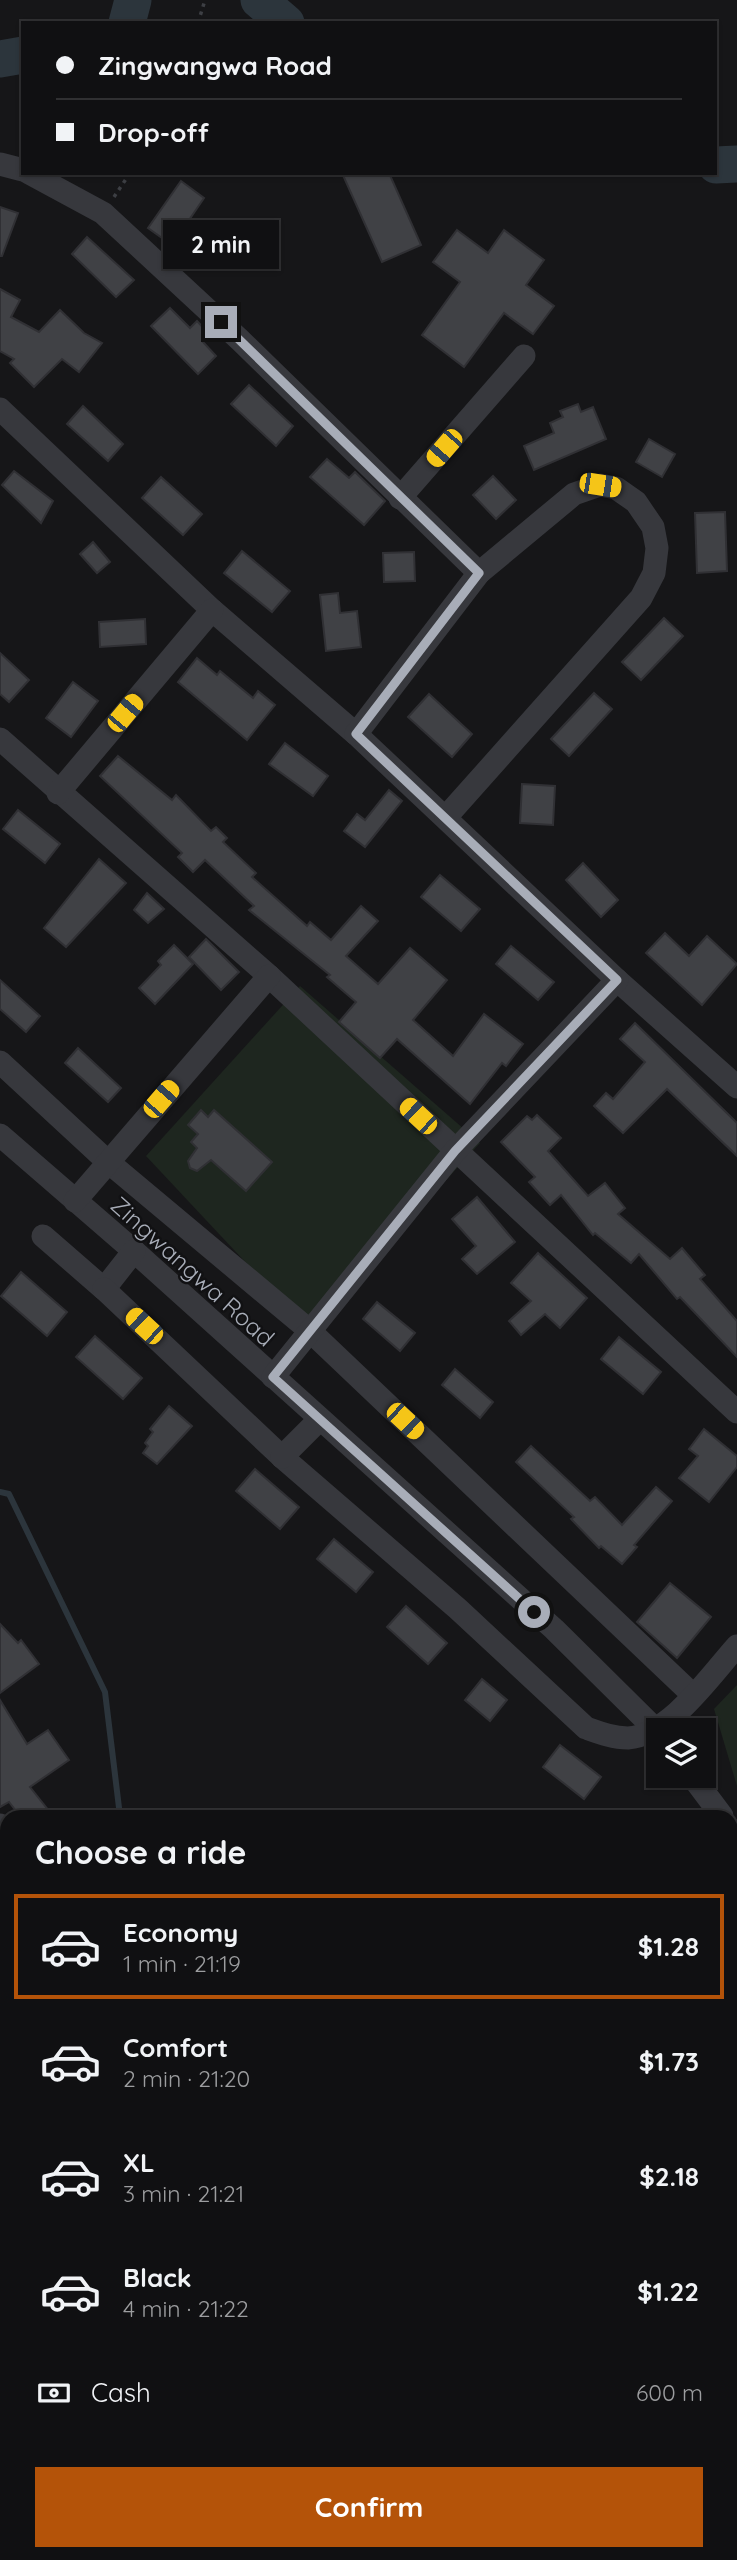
<!DOCTYPE html>
<html lang="en">
<head>
<meta charset="utf-8">
<style>
	body { margin:0; font-family:Quicksand,sans-serif; background:#19191b; color:#f1f3f6; height:100vh; display:flex; flex-direction:column; font-size:26px; white-space:nowrap }
	* { box-sizing:border-box; margin:0 }
	p { font-size:23px; color:#9c9d9f }
	.icon { flex:none; width:38px; height:38px; fill:none; stroke:currentColor; stroke-width:2; stroke-linecap:round; stroke-linejoin:round }
	.map { position:relative; flex:1; overflow:hidden }
	.side { position:absolute; left:0px; top:1810px; width:738px; height:751px; display:flex; flex-direction:column; background:#101012; border-radius:21px 21px 0 0; box-shadow:0 2px 5px #0004,0 0 0 2px #303032 }
	.side>* { flex:none }
	.banner { position:absolute; left:21px; top:21px; width:696px; height:154px; border-radius:0px; box-shadow:0 2px 5px #0004,0 0 0 2px #303032; display:grid; align-content:center; height:154px; padding:0 35px; background:#101012 }
	.fabs { position:absolute; left:646px; top:1718px; display:grid; gap:14px }
	.fabs a { display:grid; place-items:center; width:70px; height:70px; border-radius:0px; background:#101012; box-shadow:0 2px 5px #0004,0 0 0 2px #303032; font-size:35px }
	.end { position:absolute; width:32px; height:32px; margin:-16px; border:9px solid #a8adb8; background:#111; box-shadow:0 0 0 4px #111 }
	.from { border-radius:50% }
	.bubble { position:absolute; height:49px; border-radius:0px; background:#101012; box-shadow:0 2px 5px #0004,0 0 0 2px #303032; font-size:23px; font-weight:800; line-height:49px; text-align:center }
	.car { position:absolute; width:21px; height:42px; margin:-21px -10px; border-radius:9px; box-shadow:0 0 5px 2px #0007; background:linear-gradient(#f5c518 24%,#345 0 40%,#f5c518 0 76%,#345 0 86%,#f5c518 0) }
	.banner b { display:flex; align-items:center; gap:24px; height:66px; font-size:26px }
	.banner b+b { border-top:2px solid #303032 }
	.banner i { width:18px; height:18px; background:#f1f3f6 }
	ul { padding:0; list-style:none }
	li { display:flex; align-items:center; gap:21px; height:105px; margin:0 14px 10px; padding:0 21px; border:4px solid transparent; border-radius:0px }
	li div { flex:1 }
	li b { display:block; font-size:26px }
	li em { font-style:normal; font-weight:800 }
	li.active { border-color:#b45309 }
	li>.icon { width:63px; height:63px; stroke-width:1.5 }
	h2 { padding:0 35px; font-size:32px; line-height:84px }
	.pay { display:flex; align-items:center; gap:18px; height:77px; padding:0 35px; font-size:26px }
	.pay p { margin-inline-start:auto }
	.cta { display:flex; gap:14px; margin-top:auto; padding:14px 35px }
	.cta a { flex:1; height:80px; border-radius:0px; background:#b45309; color:#fff; font-size:28px; font-weight:800; line-height:80px; text-align:center }
	.map>svg:first-child { display:block }
	.green { fill:#1e261f }
	.lines { fill:none; stroke-linecap:round; stroke-linejoin:round }
	.stream { stroke:#2c353c; stroke-width:6 }
	.river { stroke:#2c353c; stroke-width:37 }
	.building { fill:#404145; stroke:#303034; stroke-width:2 }
	.path { stroke:#3d3f44; stroke-width:3.5; stroke-dasharray:3.5 5; stroke-linecap:butt }
	.minor { stroke:#37383d; stroke-width:23 }
	.route { stroke:#a8adb8; stroke-width:9 }
	.labels { text-anchor:middle; dominant-baseline:central; stroke-width:5; stroke-linejoin:round; paint-order:stroke }
	.street-label { font-size:24px; fill:#a8adb8; stroke:#111113 }
</style>
</head>
<body>
<div class="map">
<svg width="737" height="2560" viewBox="0 0 737 2560">
	<rect width="100%" height="100%" fill="#161618"/>
	<!-- green -->
	<g class="green">
		<path d="M300 986 480 1143 309 1330 146 1156Z"/>
		<path d="M737 1685V1786L714 1709Z"/>
	</g>
	<g class="lines">
		<!-- stream -->
		<g class="stream">
			<path d="M0 1492 9 1494 105 1692 120 1816"/>
			<path d="M616 2560 620 2553"/>
		</g>
		<!-- river -->
		<g class="river">
			<path d="M259 0 286 23"/>
			<path d="M127 23 133 0"/>
			<path d="M0 59 23 55"/>
			<path d="M716 165 737 164"/>
		</g>
	</g>
	<!-- building -->
	<g class="building">
		<path d="M342 173H389L421 245 382 262Z"/>
		<path d="M181 181 204 198 172 245 148 228Z"/>
		<path d="M0 207 18 213 2 256H0Z"/>
		<path d="M457 230 488 253 504 230 544 260 526 285 554 306 533 334 504 313 464 367 422 335 460 282 433 262Z"/>
		<path d="M87 237 134 280 116 297 72 254Z"/>
		<path d="M0 289 20 300 11 317 39 332 60 310 84 333 102 343 79 372 62 359 34 387 10 363 14 359 0 351Z"/>
		<path d="M170 308 190 328 197 321 210 335 203 342 216 356 198 374 151 326Z"/>
		<path d="M249 385 293 426 276 446 231 404Z"/>
		<path d="M578 404 581 412 593 407 606 439 534 470 524 446 554 433 550 423 563 417 560 411Z"/>
		<path d="M83 406 123 444 108 461 67 424Z"/>
		<path d="M649 439 675 454 662 477 636 462Z"/>
		<path d="M327 459 349 478 355 472 385 501 364 525 310 477Z"/>
		<path d="M14 471 53 501 41 523 2 485Z"/>
		<path d="M493 476 516 500 496 519 473 495Z"/>
		<path d="M161 477 202 514 183 535 142 498Z"/>
		<path d="M725 512 727 571 697 573 695 513Z"/>
		<path d="M93 542 110 562 97 573 80 554Z"/>
		<path d="M242 551 290 591 272 612 224 573Z"/>
		<path d="M414 552 415 581 384 582 383 553Z"/>
		<path d="M338 593 340 613 357 611 361 647 326 651 320 595Z"/>
		<path d="M664 618 683 636 641 680 622 662Z"/>
		<path d="M145 619 146 644 100 647 99 622Z"/>
		<path d="M0 653 29 680 9 702 0 694Z"/>
		<path d="M197 658 217 675 220 671 253 698 258 691 275 705 247 740 178 682Z"/>
		<path d="M73 682 98 701 71 737 46 718Z"/>
		<path d="M594 693 612 709 569 756 551 739Z"/>
		<path d="M429 694 472 734 452 757 408 717Z"/>
		<path d="M285 743 328 776 313 796 269 764Z"/>
		<path d="M118 756 172 800 176 795 211 831 216 827 227 838 223 842 256 873 252 877 307 926 310 922 331 940 361 906 378 921 346 956 378 984 410 948 447 980 413 1020 453 1056 484 1014 523 1044 506 1066 502 1063 470 1104 397 1039 380 1058 339 1022 356 1002 327 977 330 975 249 910 254 906 205 860 193 872 178 857 182 853 100 776Z"/>
		<path d="M522 784 555 786 553 825 520 823Z"/>
		<path d="M389 790 402 801 365 847 344 831 357 814 365 820Z"/>
		<path d="M18 810 60 844 45 863 3 829Z"/>
		<path d="M99 859 126 883 66 947 44 928Z"/>
		<path d="M583 863 618 900 601 917 566 880Z"/>
		<path d="M440 875 480 909 461 931 421 897Z"/>
		<path d="M147 893 164 909 148 923 134 910Z"/>
		<path d="M665 933 689 956 707 936 737 964 702 1005 646 953Z"/>
		<path d="M206 939 239 972 221 990 189 957Z"/>
		<path d="M174 945 193 964 155 1004 139 988 161 965 158 961Z"/>
		<path d="M511 946 554 982 538 1000 496 964Z"/>
		<path d="M0 980 40 1016 26 1032 0 1009Z"/>
		<path d="M635 1023 737 1123V1156L667 1089 623 1133 594 1106 606 1093 613 1099 645 1062 620 1039Z"/>
		<path d="M78 1048 121 1088 108 1102 65 1063Z"/>
		<path d="M201 1110 208 1117 214 1110 272 1162 246 1191 211 1160 197 1171 190 1168 188 1161 197 1148 191 1142 198 1134 188 1125Z"/>
		<path d="M537 1115 561 1138 548 1151 588 1196 605 1183 625 1208 618 1214 670 1259 682 1248 705 1275 700 1279 737 1321V1357L680 1297 677 1299 639 1254 631 1263 595 1233 593 1235 561 1195 550 1205 529 1182 535 1177 501 1142 527 1116 532 1120Z"/>
		<path d="M477 1197 515 1242 477 1274 462 1259 476 1246 452 1219Z"/>
		<path d="M538 1253 587 1298 560 1328 545 1314 521 1335 509 1321 531 1301 511 1283Z"/>
		<path d="M21 1272 67 1312 47 1336 1 1296Z"/>
		<path d="M377 1302 415 1333 400 1351 363 1319Z"/>
		<path d="M95 1336 142 1378 123 1399 76 1357Z"/>
		<path d="M619 1337 661 1372 643 1394 601 1359Z"/>
		<path d="M455 1369 493 1402 480 1418 442 1385Z"/>
		<path d="M169 1406 192 1426 157 1464 143 1453 148 1446 145 1443 153 1432 150 1429Z"/>
		<path d="M704 1429 737 1456V1467L709 1502 679 1478 698 1456 689 1449Z"/>
		<path d="M531 1446 590 1501 595 1497 622 1525 656 1487 672 1501 634 1545 637 1547 622 1564 601 1546 599 1548 571 1519 574 1517 516 1462Z"/>
		<path d="M255 1469 299 1507 280 1529 236 1491Z"/>
		<path d="M334 1539 373 1572 356 1592 317 1559Z"/>
		<path d="M670 1583 711 1617 677 1658 637 1622Z"/>
		<path d="M406 1606 447 1643 428 1664 387 1627Z"/>
		<path d="M0 1624 18 1643 21 1640 39 1664 0 1693Z"/>
		<path d="M482 1679 507 1700 490 1721 465 1700Z"/>
		<path d="M0 1700 27 1744 48 1730 69 1760 30 1787 53 1816H20L9 1802 0 1807Z"/>
		<path d="M560 1745 601 1777 584 1799 543 1767Z"/>
	</g>
	<g class="lines">
		<!-- path -->
		<g class="path">
			<path d="M198 23 205 0"/>
			<path d="M114 197 130 173"/>
		</g>
		<!-- minor -->
		<g class="minor">
			<path d="M0 164 23 170"/>
			<path d="M29 173 103 213 240 340 479 573"/>
			<path d="M0 409 212 610 356 734 617 980 737 1087"/>
			<path d="M400 498 524 356"/>
			<path d="M356 734 479 573 574 494 600 485 616 488 636 502 653 527 657 548 654 573 641 598 446 817"/>
			<path d="M0 739 269 976 737 1412"/>
			<path d="M58 793 212 610"/>
			<path d="M0 1062 107 1161 309 1330 693 1695"/>
			<path d="M0 1135 134 1251 554 1629 658 1732"/>
			<path d="M75 1201 269 976"/>
			<path d="M43 1236 104 1289 134 1251"/>
			<path d="M104 1289 282 1457 458 1609 586 1728C600 1733 613 1738 628 1738 670 1735 710 1676 737 1646"/>
			<path d="M273 1377 455 1151 617 980"/>
			<path d="M282 1457 319 1420"/>
			<path d="M692 1776 722 1816"/>
			<path d="M0 1825 7 1836"/>
			<path d="M732 1830 737 1837"/>
			<path d="M0 2303 7 2318"/>
			<path d="M732 2383 737 2394"/>
			<path d="M0 2510 7 2506"/>
			<path d="M114 2553 117 2560"/>
			<path d="M731 2560 737 2555"/>
		</g>
	</g>
	<g class="lines">
		<!-- route -->
		<path class="route" d="M221 322 479 573 356 734 617 980 455 1151 273 1377 534 1612"/>
	</g>
	<g class="labels">
		<!-- street labels -->
		<g class="street-label">
			<text transform="translate(193 1271) rotate(42)">Zingwangwa Road</text>
		</g>
	</g>
</svg>
<div class="fabs">
<a><svg class="icon" aria-label="layers" viewBox="0 0 24 24"><path d="M12 4l9 5-9 5-9-5zM3 14l9 5 9-5"/></svg></a>
</div>
<i class="end from" style="left:534px;top:1612px"></i>
<i class="end" style="left:221px;top:322px"></i>
<div class="bubble" style="left:163px;top:220px;width:116px">2 min</div>
<i class="car" style="left:444px;top:448px;rotate:221deg"></i>
<i class="car" style="left:600px;top:485px;rotate:99deg"></i>
<i class="car" style="left:125px;top:713px;rotate:40deg"></i>
<i class="car" style="left:161px;top:1099px;rotate:41deg"></i>
<i class="car" style="left:418px;top:1116px;rotate:313deg"></i>
<i class="car" style="left:144px;top:1326px;rotate:313deg"></i>
<i class="car" style="left:405px;top:1421px;rotate:133deg"></i>
<div class="banner">
<b><i class="from"></i>Zingwangwa Road</b>
<b><i></i>Drop-off</b>
</div>
<section class="side">
<h2>Choose a ride</h2>
<ul>
<li class="active"><svg class="icon" aria-label="car" viewBox="0 0 24 24"><path d="M5 17H2v-5l4-1 3-4h7l3 4 3 1v5h-3M9 17h6M6 11h13"/><circle cx="7" cy="17" r="2"/><circle cx="17" cy="17" r="2"/></svg><div><b>Economy</b><p>1 min · 21:19</p></div><em>$1.28</em></li>
<li><svg class="icon" aria-label="car" viewBox="0 0 24 24"><path d="M5 17H2v-5l4-1 3-4h7l3 4 3 1v5h-3M9 17h6M6 11h13"/><circle cx="7" cy="17" r="2"/><circle cx="17" cy="17" r="2"/></svg><div><b>Comfort</b><p>2 min · 21:20</p></div><em>$1.73</em></li>
<li><svg class="icon" aria-label="car" viewBox="0 0 24 24"><path d="M5 17H2v-5l4-1 3-4h7l3 4 3 1v5h-3M9 17h6M6 11h13"/><circle cx="7" cy="17" r="2"/><circle cx="17" cy="17" r="2"/></svg><div><b>XL</b><p>3 min · 21:21</p></div><em>$2.18</em></li>
<li><svg class="icon" aria-label="car" viewBox="0 0 24 24"><path d="M5 17H2v-5l4-1 3-4h7l3 4 3 1v5h-3M9 17h6M6 11h13"/><circle cx="7" cy="17" r="2"/><circle cx="17" cy="17" r="2"/></svg><div><b>Black</b><p>4 min · 21:22</p></div><em>$1.22</em></li>
</ul>
<div class="pay"><svg class="icon" aria-label="cash" viewBox="0 0 24 24"><path d="M3 7h18v10H3z"/><circle cx="12" cy="12" r="2"/></svg>Cash<p>600 m</p></div>
<div class="cta"><a>Confirm</a></div>
</section>
</div>
</body>
</html>
